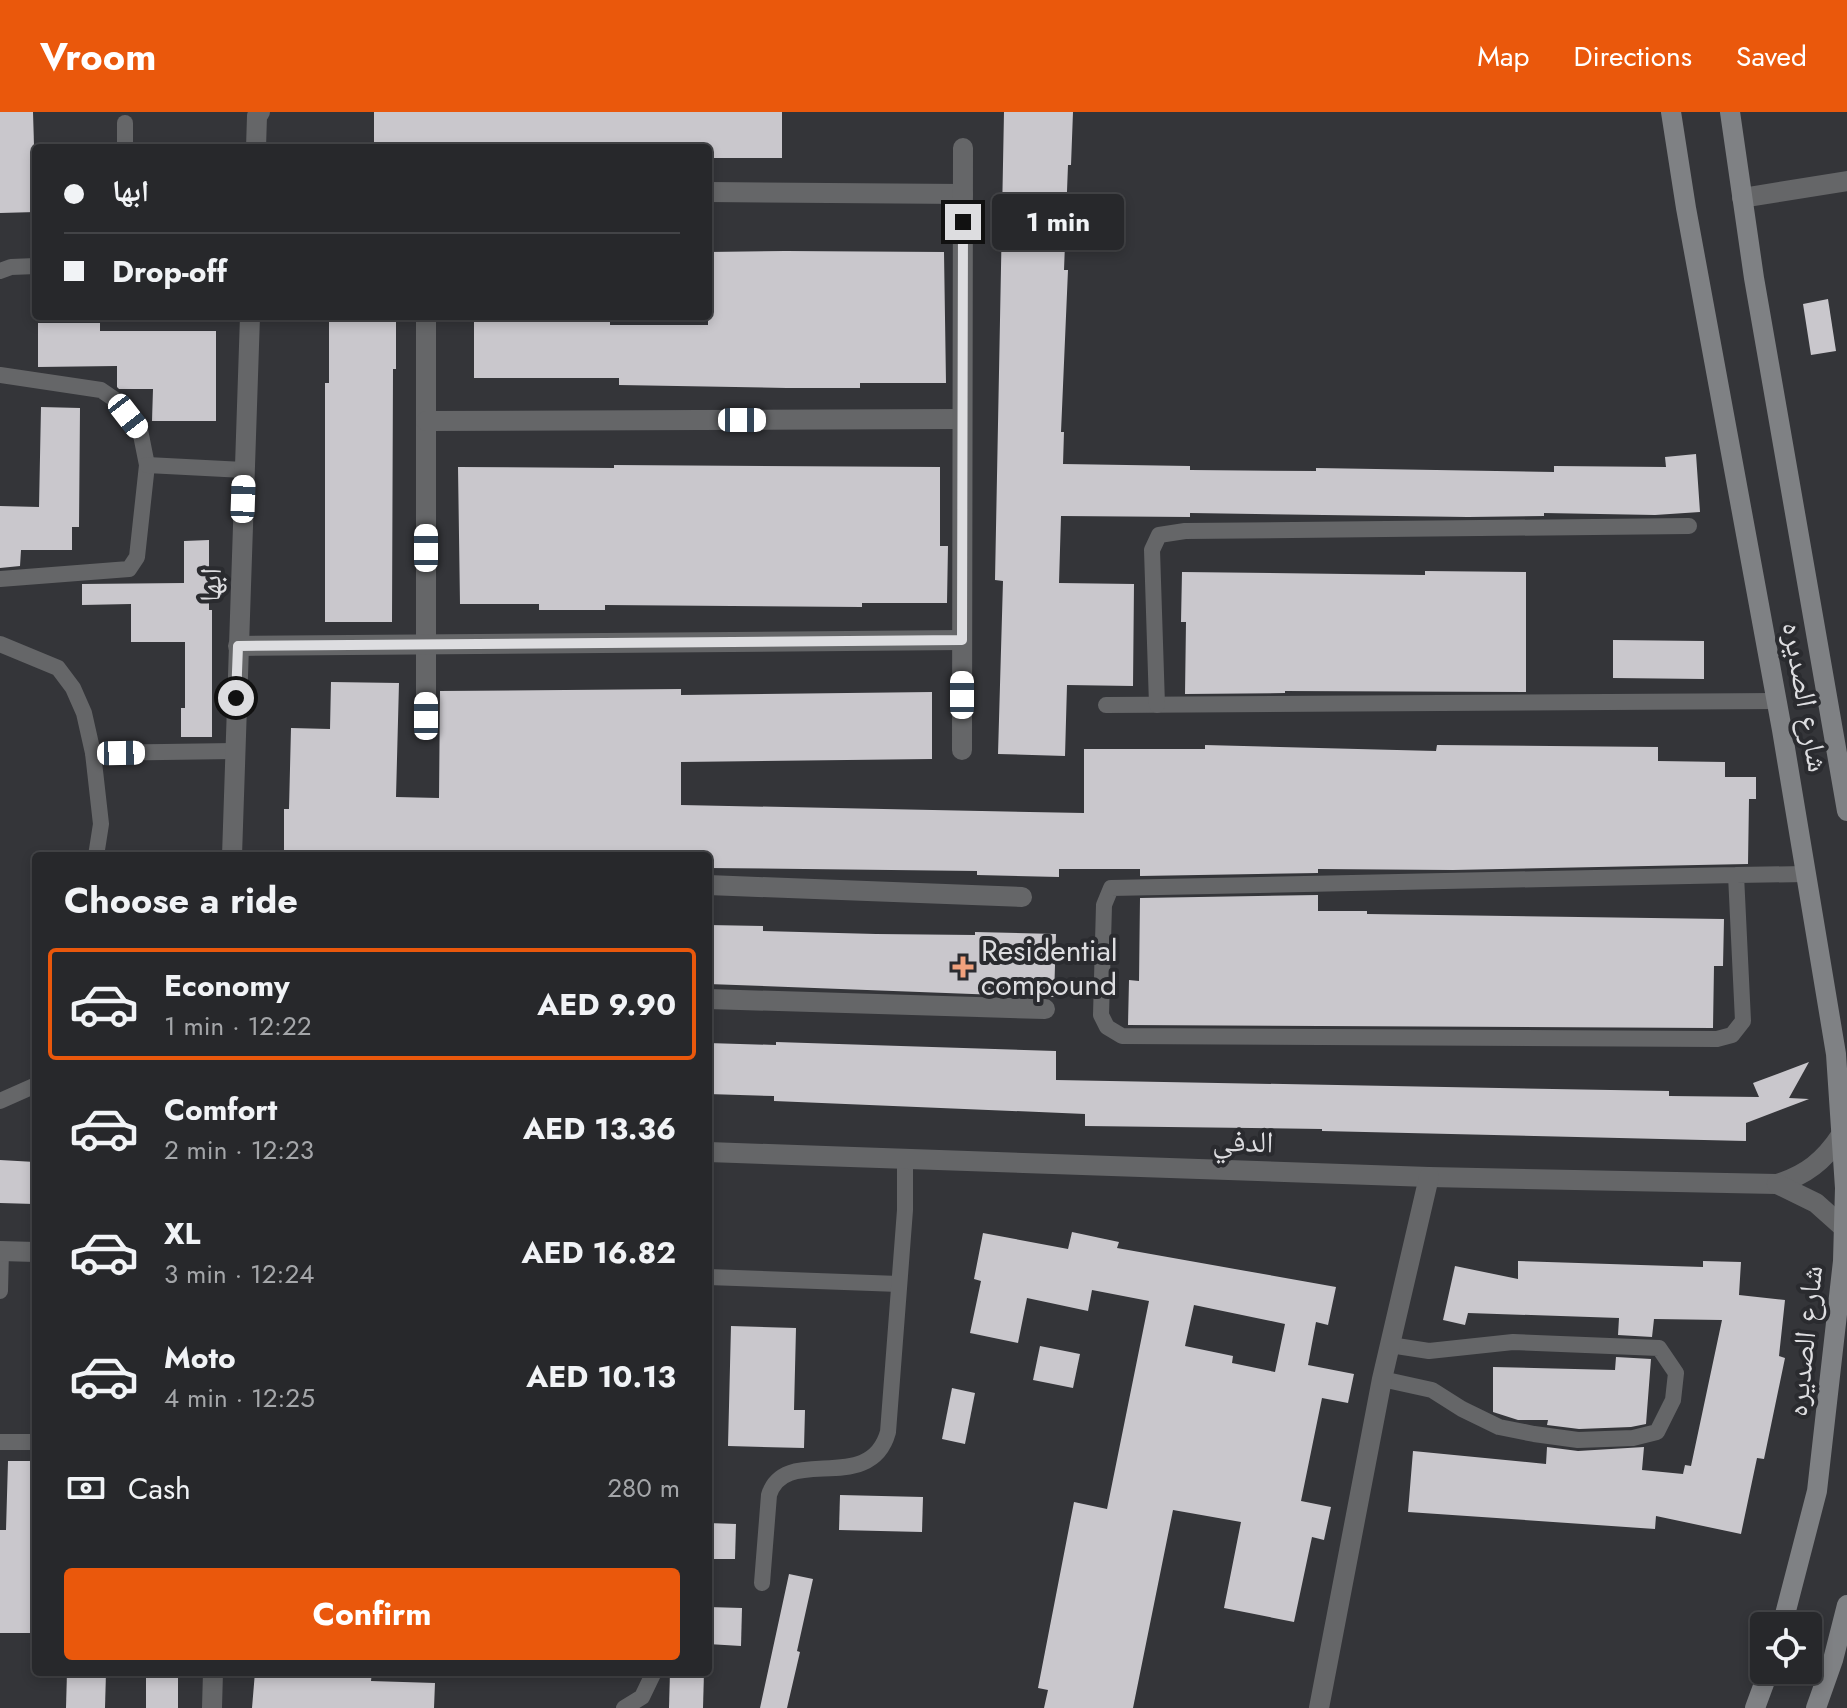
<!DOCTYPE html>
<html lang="en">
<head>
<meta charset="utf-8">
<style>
	body { margin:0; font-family:Jost,"Noto Naskh Arabic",sans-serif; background:#2f3033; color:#f1f3f6; height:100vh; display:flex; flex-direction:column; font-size:30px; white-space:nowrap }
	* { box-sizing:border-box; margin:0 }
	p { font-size:26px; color:#a4a6a9 }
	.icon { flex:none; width:44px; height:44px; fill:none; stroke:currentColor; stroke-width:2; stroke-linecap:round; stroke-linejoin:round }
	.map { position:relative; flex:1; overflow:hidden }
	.sheet { position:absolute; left:32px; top:740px; width:680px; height:824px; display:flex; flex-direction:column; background:#27282b; border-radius:8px; box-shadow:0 4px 12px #0003,0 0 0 2px #434447 }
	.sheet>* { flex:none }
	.hud { position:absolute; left:32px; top:32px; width:680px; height:176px; border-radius:8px; box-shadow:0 4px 12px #0003,0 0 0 2px #434447; display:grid; align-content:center; height:176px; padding:0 32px; background:#27282b }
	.buttons { position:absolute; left:1750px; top:1500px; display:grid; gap:16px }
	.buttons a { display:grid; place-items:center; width:72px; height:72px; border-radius:8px; background:#27282b; box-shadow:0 4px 12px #0003,0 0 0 2px #434447; font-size:40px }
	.end { position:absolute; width:36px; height:36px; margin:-18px; border:10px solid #dddde0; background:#111; box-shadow:0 0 0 4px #111 }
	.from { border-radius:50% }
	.bubble { position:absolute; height:56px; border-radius:8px; background:#27282b; box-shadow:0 4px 12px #0003,0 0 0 2px #434447; font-size:26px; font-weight:700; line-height:56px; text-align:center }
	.car { position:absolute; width:24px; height:48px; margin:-24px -12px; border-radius:10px; box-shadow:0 0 6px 2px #0007; background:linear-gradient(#fff 24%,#345 0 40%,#fff 0 76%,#345 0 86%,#fff 0) }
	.hud b { display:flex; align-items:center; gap:28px; height:76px; font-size:30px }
	.hud b+b { border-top:2px solid #434447 }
	.hud i { width:20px; height:20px; background:#f1f3f6 }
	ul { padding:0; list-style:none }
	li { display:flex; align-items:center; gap:24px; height:112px; margin:0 16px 12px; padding:0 16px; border:4px solid transparent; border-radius:8px }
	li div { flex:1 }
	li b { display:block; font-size:30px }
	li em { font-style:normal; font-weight:700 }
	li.active { border-color:#ea580c }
	li>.icon { width:72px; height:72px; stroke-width:1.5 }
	h2 { padding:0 32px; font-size:36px; line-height:96px }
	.pay { display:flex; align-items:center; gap:20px; height:88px; padding:0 32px; font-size:30px }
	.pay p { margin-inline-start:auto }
	.primary-button { display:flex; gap:16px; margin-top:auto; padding:16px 32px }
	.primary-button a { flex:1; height:92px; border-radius:8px; background:#ea580c; color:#fff; font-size:32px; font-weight:700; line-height:92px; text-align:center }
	header { display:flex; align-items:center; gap:48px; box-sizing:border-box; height:112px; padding:0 40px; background:#ea580c; color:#fff }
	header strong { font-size:38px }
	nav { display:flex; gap:44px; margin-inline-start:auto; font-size:28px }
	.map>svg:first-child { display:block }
	.building { fill:#c9c7cc; fill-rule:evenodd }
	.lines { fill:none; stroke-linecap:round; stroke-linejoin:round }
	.service { stroke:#656668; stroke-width:16 }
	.minor { stroke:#656668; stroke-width:20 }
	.secondary { stroke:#7f8184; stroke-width:20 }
	.route { stroke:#dddde0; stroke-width:10 }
	.poi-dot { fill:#f1a17d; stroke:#2a2b2f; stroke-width:3 }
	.labels { text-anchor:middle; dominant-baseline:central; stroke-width:8; stroke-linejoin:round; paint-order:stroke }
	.street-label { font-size:30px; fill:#dddde0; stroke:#2a2b2f }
	.poi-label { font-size:30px; fill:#dddde0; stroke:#2a2b2f; text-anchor:start }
</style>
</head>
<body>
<header>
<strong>Vroom</strong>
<nav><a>Map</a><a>Directions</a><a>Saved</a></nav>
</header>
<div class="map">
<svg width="1847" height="1596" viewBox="0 0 1847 1596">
	<rect width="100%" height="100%" fill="#343539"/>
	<!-- building -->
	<g class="building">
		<path d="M0 0H33L36 100 0 101Z"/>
		<path d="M374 0H782V46H708V36H374Z"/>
		<path d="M1004 0H1073L1071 53H1068L1064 158H1068L1061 320H1064L1063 352 1190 354V358L1316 359V356L1554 360V354L1666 355 1665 345 1696 342 1700 400 1655 403 1544 401V404L1468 405 1190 401V405L1061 404 1059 471 1134 472 1133 574 1067 573 1065 644 998 642 1003 469 995 468Z"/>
		<path d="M785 139 944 140 946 271H860V276H787L619 273V266H474V204H610V213H708V140Z"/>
		<path d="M1828 187 1836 239 1811 243 1803 192Z"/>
		<path d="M329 204H396V257H393L392 510H325V271H329Z"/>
		<path d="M38 211H100V219H216V309H152L153 277H119L117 275V254L38 255Z"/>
		<path d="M41 295 80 296 79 415H72V438H21L20 454 0 456V394L39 395Z"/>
		<path d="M614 353 940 355V434H948L947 491H862V495L605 493V498H539V492H460L458 355 614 356Z"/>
		<path d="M209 428V498H212V625H181V596H185V530H131V492L82 493V472L184 471V429Z"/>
		<path d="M1425 459 1526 460V580L1285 579V581L1185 582 1186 510H1181L1182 460 1425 463Z"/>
		<path d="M1613 528 1704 529V567L1613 566Z"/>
		<path d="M331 570 399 571 396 685 439 686 440 579 681 577V583L932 580V647L681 650V693L1084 701V637H1205V633L1436 639 1437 633 1658 635V649L1725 650V665H1756V687H1749L1748 752 1453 758 1318 757V761L1140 764V757H1059V765L977 763V759L708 756V744H473L360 740V742L306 741V744H284V697H289L291 616 330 617Z"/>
		<path d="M1318 783V799H1367V802L1724 807 1723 854H1714L1713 916 1128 913 1129 868 1139 869 1140 786Z"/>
		<path d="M708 813 763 814V819L876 822 975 823V820L1056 822 1054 885 708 872Z"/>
		<path d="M776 930 1056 939V968L1669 979V984L1759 985 1753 971 1809 950 1789 986 1809 987 1746 1011V1029L1322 1019V1017L1085 1014V1002L774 989V984L708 982V931L776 933Z"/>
		<path d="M0 1048 35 1050 34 1092 0 1091Z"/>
		<path d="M1072 1120 1119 1130 1117 1136 1336 1175 1328 1213 1316 1210 1308 1253 1354 1262 1348 1291 1322 1286 1301 1389 1331 1395 1324 1428 1312 1425 1294 1510 1224 1496 1241 1410 1173 1398 1133 1596H1044L1048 1578 1038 1576 1074 1390 1107 1397 1149 1189 1092 1178 1088 1199 1027 1186 1018 1231 970 1221 981 1169 974 1167 983 1121 1068 1137ZM1194 1193 1285 1212 1275 1260 1232 1251 1233 1244 1185 1234Z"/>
		<path d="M1518 1149 1703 1155V1149L1741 1150 1739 1183 1785 1188 1779 1244 1785 1246 1764 1347 1757 1346 1741 1422 1656 1404 1655 1417 1408 1400 1413 1339 1546 1352 1547 1335 1578 1339 1644 1335 1642 1358 1683 1362 1685 1353 1691 1354 1722 1208 1654 1207 1652 1225 1618 1223 1619 1206 1468 1201 1465 1213 1443 1208 1455 1154 1518 1167Z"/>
		<path d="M731 1214 796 1216 794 1298H805L804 1336 728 1334Z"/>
		<path d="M1040 1234 1080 1242 1073 1276 1033 1268Z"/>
		<path d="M1616 1245 1651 1247 1646 1312 1631 1315 1579 1317 1547 1313 1548 1308H1518L1493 1300V1255L1615 1258Z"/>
		<path d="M952 1276 975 1281 965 1332 942 1327Z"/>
		<path d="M8 1349H36V1521H0V1418H6Z"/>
		<path d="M840 1383 923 1385 922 1420 839 1418Z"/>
		<path d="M708 1411 736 1412 735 1447H708Z"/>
		<path d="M789 1462 813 1467 797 1539 800 1540 787 1596H760Z"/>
		<path d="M708 1495 742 1496 741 1534 708 1532Z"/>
		<path d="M67 1560H106L105 1596H66Z"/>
		<rect x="146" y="1560" width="32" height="36"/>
		<path d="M255 1560H372L371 1569 435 1571 434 1596H252Z"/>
		<path d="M670 1560H704L703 1596H669Z"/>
	</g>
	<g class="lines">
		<!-- service -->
		<g class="service">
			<path d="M125 11V36"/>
			<path d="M0 159 11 155 36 154"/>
			<path d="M0 263 101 278 117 289 140 318 147 353 137 445 129 457 0 467"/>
			<path d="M147 353 244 358"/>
			<path d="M0 532 58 556 73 576 84 601 93 641 101 712 96 744"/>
			<path d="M1106 593 1777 589"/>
			<path d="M1157 593 1152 438 1159 423 1185 419 1689 414"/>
			<path d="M93 641 234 639"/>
			<path d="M1736 763 1743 909 1732 923 1717 927 1122 924 1107 915 1101 903 1104 793 1111 776 1736 763 1806 762"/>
			<path d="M0 989 36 973"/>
			<path d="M708 1165 899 1172"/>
			<path d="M0 1179 1 1139"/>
			<path d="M1382 1267 1432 1278 1462 1297 1499 1315 1534 1322 1578 1328 1633 1326 1657 1320 1673 1288 1676 1261 1659 1236 1513 1230 1429 1239 1390 1233"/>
			<path d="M0 1330H36"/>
			<path d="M762 1471 769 1383C785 1331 870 1385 888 1320L905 1098V1048"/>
			<path d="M624 1596 642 1585 654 1560"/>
		</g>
		<!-- minor -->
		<g class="minor">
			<path d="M256 36 257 4 260 0"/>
			<path d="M708 80 963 82"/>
			<path d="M1742 86 1847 69"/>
			<path d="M426 204V604"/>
			<path d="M426 309 962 307"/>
			<path d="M238 534 962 528"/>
			<path d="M962 638 963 36"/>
			<path d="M232 744 250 204"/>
			<path d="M708 773 1022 785"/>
			<path d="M708 887 1045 897"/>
			<path d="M708 1040 1429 1065 1777 1072C1806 1063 1824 1049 1841 1023"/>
			<path d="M1777 1072 1816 1091 1844 1116"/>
			<path d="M0 1139 36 1140"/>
			<path d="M212 1596 213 1560"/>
			<path d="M1319 1596 1382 1267 1429 1065"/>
		</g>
		<!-- secondary -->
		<g class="secondary">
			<path d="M1671 0 1686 96 1782 618 1836 942 1845 1076 1843 1149 1817 1379 1782 1514"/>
			<path d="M1730 0 1754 166 1847 699"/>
			<path d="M1755 1596 1769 1558"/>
			<path d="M1816 1596 1833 1548 1847 1493"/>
		</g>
	</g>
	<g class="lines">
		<!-- route -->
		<path class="route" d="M236 586 238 534 962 528 963 110"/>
	</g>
	<!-- markers -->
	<path class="poi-dot" d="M959 843h8v8h8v8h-8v8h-8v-8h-8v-8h8z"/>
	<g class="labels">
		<!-- street labels -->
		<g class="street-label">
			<text transform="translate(210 473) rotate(-88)">ابها</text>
			<text transform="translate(1806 585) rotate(80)">شارع الصديره</text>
			<text transform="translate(1243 1029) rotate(2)">الدفي</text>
			<text transform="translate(1804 1229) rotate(-84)">شارع الصديره</text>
		</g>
		<!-- poi labels -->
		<g class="poi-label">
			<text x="981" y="838">Residential<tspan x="981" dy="34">compound</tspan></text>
		</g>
	</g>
</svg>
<div class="buttons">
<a><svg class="icon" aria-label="locate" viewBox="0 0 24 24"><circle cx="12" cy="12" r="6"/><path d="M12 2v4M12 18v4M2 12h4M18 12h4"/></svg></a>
</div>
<i class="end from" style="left:236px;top:586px"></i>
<i class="end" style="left:963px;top:110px"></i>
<div class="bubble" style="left:992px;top:82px;width:132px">1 min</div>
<i class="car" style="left:128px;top:304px;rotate:142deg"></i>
<i class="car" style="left:742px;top:308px;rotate:90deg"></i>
<i class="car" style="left:243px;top:387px;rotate:2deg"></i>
<i class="car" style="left:426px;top:436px;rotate:0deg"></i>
<i class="car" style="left:962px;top:583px;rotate:0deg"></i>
<i class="car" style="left:426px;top:604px;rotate:0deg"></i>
<i class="car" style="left:121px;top:641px;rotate:89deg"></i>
<div class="hud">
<b><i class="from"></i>ابها</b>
<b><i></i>Drop-off</b>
</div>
<section class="sheet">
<h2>Choose a ride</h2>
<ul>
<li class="active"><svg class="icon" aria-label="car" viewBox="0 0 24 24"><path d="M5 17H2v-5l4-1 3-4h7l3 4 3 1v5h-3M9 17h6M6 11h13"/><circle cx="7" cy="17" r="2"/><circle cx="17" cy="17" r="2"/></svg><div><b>Economy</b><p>1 min · 12:22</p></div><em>AED 9.90</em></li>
<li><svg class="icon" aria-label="car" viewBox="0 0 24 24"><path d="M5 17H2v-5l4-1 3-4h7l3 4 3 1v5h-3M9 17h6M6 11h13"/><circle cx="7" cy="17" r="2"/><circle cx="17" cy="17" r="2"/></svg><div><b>Comfort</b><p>2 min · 12:23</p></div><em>AED 13.36</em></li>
<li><svg class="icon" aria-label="car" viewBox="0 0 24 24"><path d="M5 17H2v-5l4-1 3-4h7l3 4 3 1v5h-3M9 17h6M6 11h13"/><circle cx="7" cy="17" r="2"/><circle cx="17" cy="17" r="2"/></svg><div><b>XL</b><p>3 min · 12:24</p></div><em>AED 16.82</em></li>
<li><svg class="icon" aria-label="car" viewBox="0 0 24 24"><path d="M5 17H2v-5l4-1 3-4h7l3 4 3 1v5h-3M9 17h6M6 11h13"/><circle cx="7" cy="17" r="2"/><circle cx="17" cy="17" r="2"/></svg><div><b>Moto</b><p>4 min · 12:25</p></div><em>AED 10.13</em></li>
</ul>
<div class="pay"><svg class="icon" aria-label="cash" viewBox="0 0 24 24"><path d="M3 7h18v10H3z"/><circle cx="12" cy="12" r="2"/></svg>Cash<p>280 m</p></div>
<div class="primary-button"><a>Confirm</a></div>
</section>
</div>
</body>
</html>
